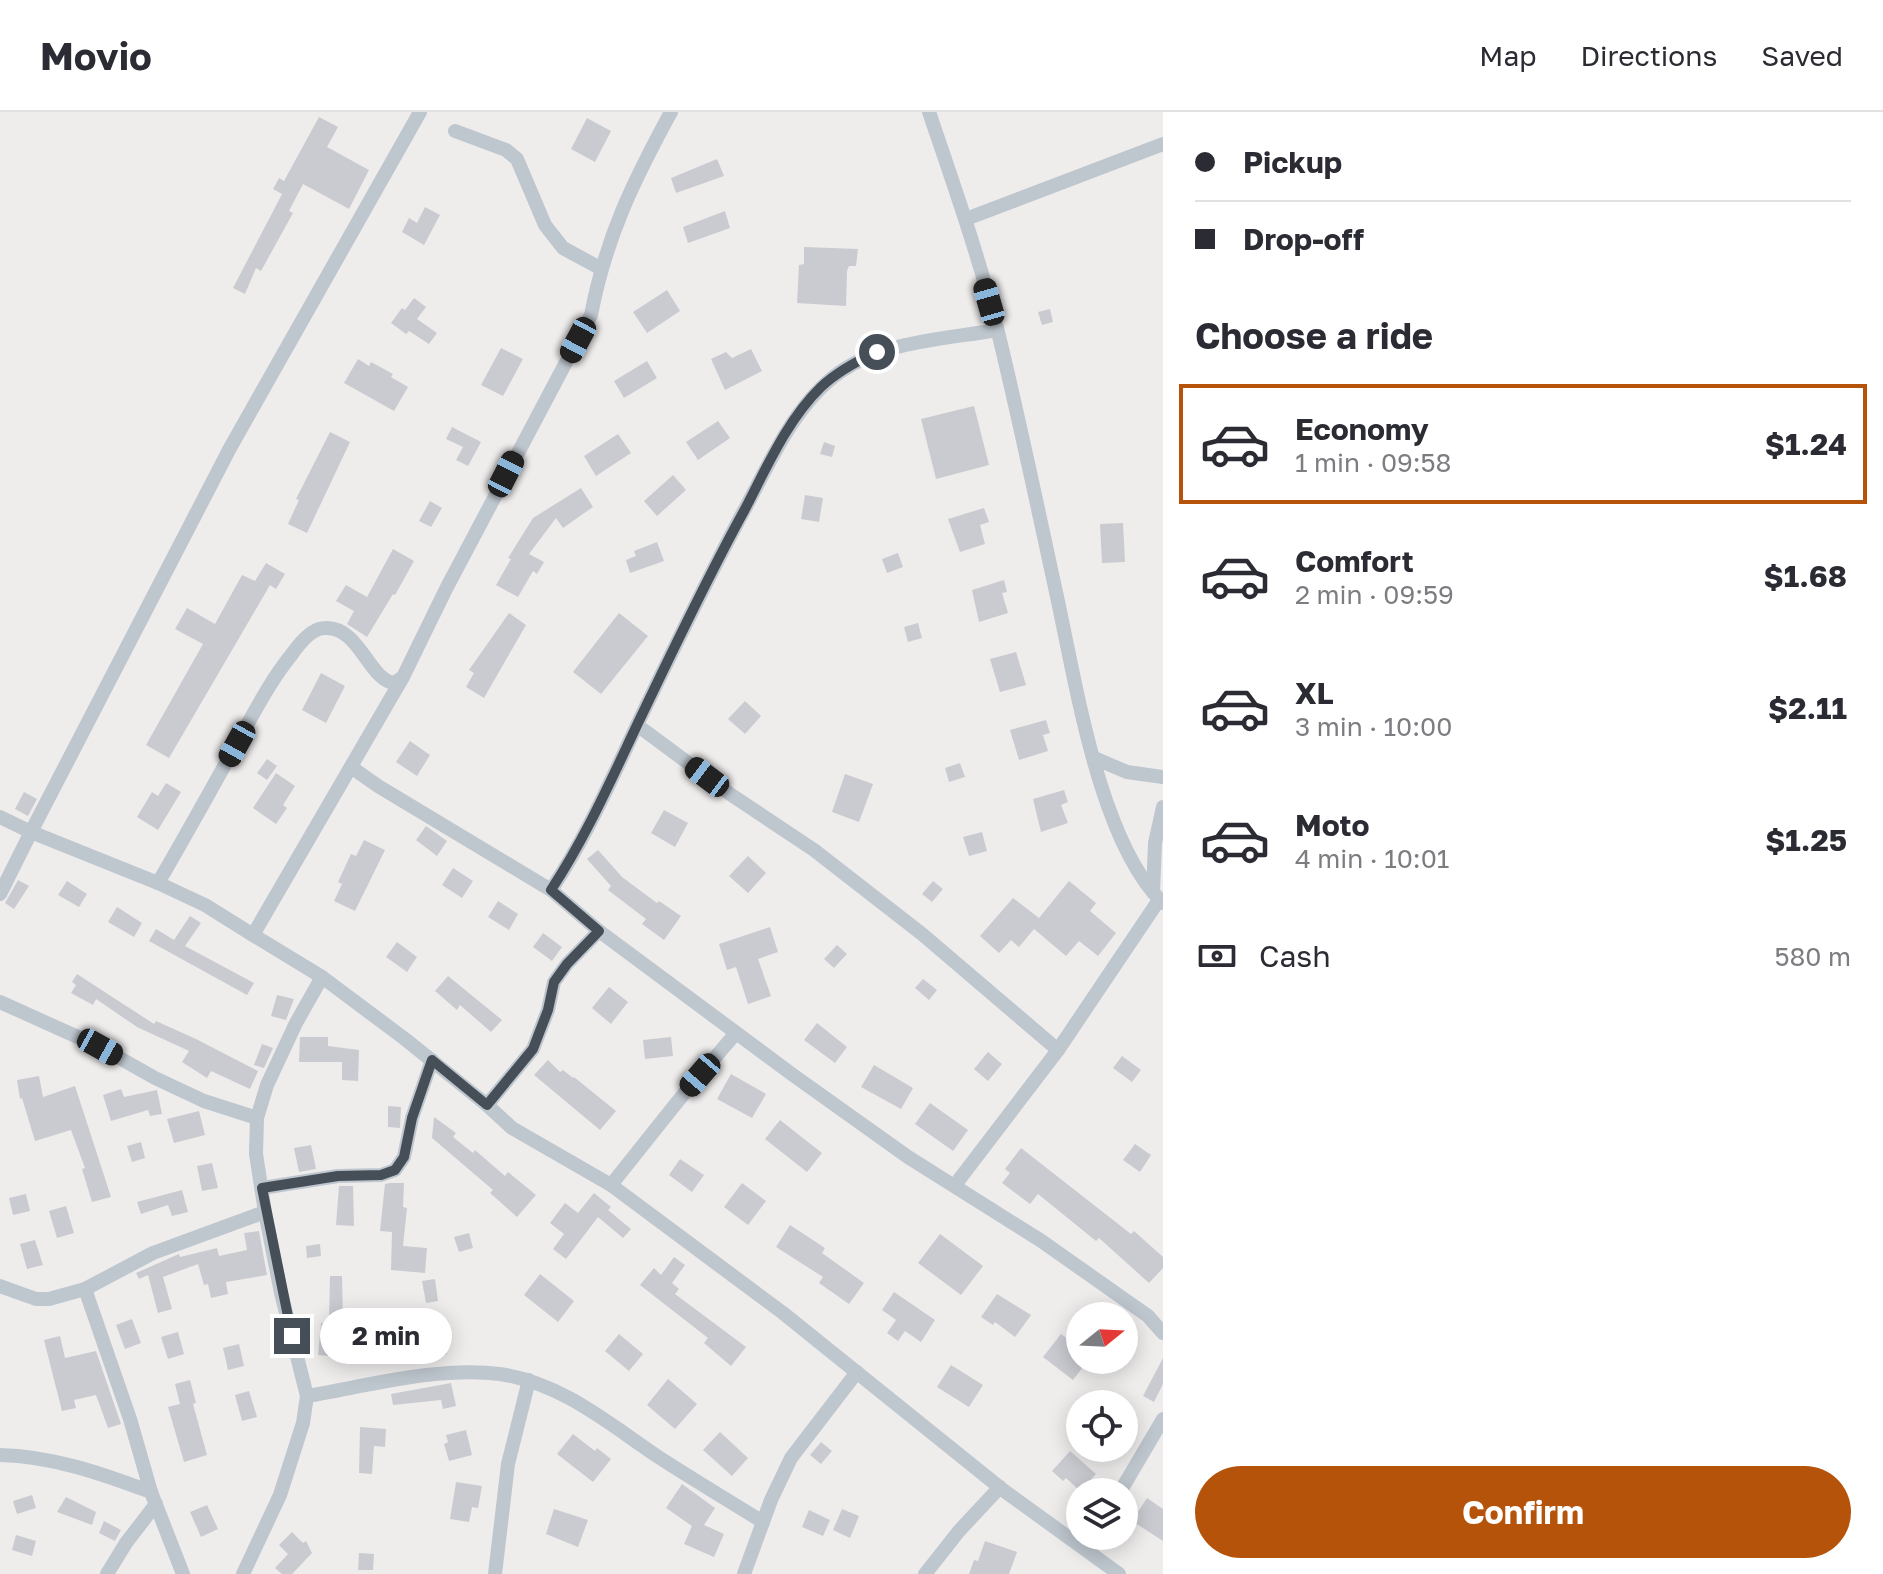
<!DOCTYPE html>
<html lang="en">
<head>
<meta charset="utf-8">
<style>
	body { margin:0; font-family:"Golos Text",sans-serif; background:#f2f2f3; color:#2b2b33; height:100vh; display:flex; flex-direction:column; font-size:30px; white-space:nowrap }
	* { box-sizing:border-box; margin:0 }
	p { font-size:26px; color:#7c7c81 }
	.icon { flex:none; width:44px; height:44px; fill:none; stroke:currentColor; stroke-width:2; stroke-linecap:round; stroke-linejoin:round }
	.map { position:relative; flex:1; overflow:hidden }
	.sheet { display:flex; flex-direction:column; background:#fff; width:720px }
	.sheet>* { flex:none }
	.banner { display:grid; align-content:center; height:176px; padding:0 32px; background:#fff }
	.needle { width:52px; rotate:72deg }
	.fabs { position:absolute; left:1066px; top:1190px; display:grid; gap:16px }
	.fabs a { display:grid; place-items:center; width:72px; height:72px; border-radius:50%; background:#fff; box-shadow:0 4px 20px #0003; font-size:40px }
	.end { position:absolute; width:36px; height:36px; margin:-18px; border:10px solid #464f58; background:#fff; box-shadow:0 0 0 4px #fff }
	.from { border-radius:50% }
	.bubble { position:absolute; height:56px; border-radius:28px; background:#fff; box-shadow:0 4px 20px #0003; font-size:26px; font-weight:700; line-height:56px; text-align:center }
	.car { position:absolute; width:24px; height:48px; margin:-24px -12px; border-radius:10px; box-shadow:0 0 6px 2px #0007; background:linear-gradient(#222 24%,#8ab4d8 0 40%,#222 0 76%,#8ab4d8 0 86%,#222 0) }
	.banner b { display:flex; align-items:center; gap:28px; height:76px; font-size:30px }
	.banner b+b { border-top:2px solid #e1e1e2 }
	.banner i { width:20px; height:20px; background:#2b2b33 }
	ul { padding:0; list-style:none }
	li { display:flex; align-items:center; gap:24px; height:120px; margin:0 16px 12px; padding:0 16px; border:4px solid transparent; border-radius:0px }
	li div { flex:1 }
	li b { display:block; font-size:30px }
	li em { font-style:normal; font-weight:700 }
	li.active { border-color:#b45309 }
	li>.icon { width:72px; height:72px; stroke-width:1.5 }
	h2 { padding:0 32px; font-size:36px; line-height:96px }
	.pay { display:flex; align-items:center; gap:20px; height:88px; padding:0 32px; font-size:30px }
	.pay p { margin-inline-start:auto }
	.cta { display:flex; gap:16px; margin-top:auto; padding:16px 32px }
	.cta a { flex:1; height:92px; border-radius:48px; background:#b45309; color:#fff; font-size:32px; font-weight:700; line-height:92px; text-align:center }
	header { display:flex; align-items:center; gap:48px; box-sizing:border-box; height:112px; padding:0 40px; background:#fff; border-bottom:2px solid #e1e1e2 }
	header strong { font-size:38px }
	nav { display:flex; gap:44px; margin-inline-start:auto; font-size:28px }
	main { display:flex; flex:1; min-height:0 }
	.map>svg:first-child { display:block }
	.building { fill:#cacbd1 }
	.lines { fill:none; stroke-linecap:round; stroke-linejoin:round }
	.minor { stroke:#bec6ce; stroke-width:14 }
	.route { stroke:#464f58; stroke-width:10 }
</style>
</head>
<body>
<header>
<strong>Movio</strong>
<nav><a>Map</a><a>Directions</a><a>Saved</a></nav>
</header>
<main>
<div class="map">
<svg width="1163" height="1462" viewBox="0 0 1163 1462">
	<rect width="100%" height="100%" fill="#efecec"/>
	<!-- building -->
	<g class="building">
		<path d="M319 5 338 15 327 35 369 58 349 97 303 72 289 99 293 101 261 159 256 156 245 182 233 176 282 82 273 77 279 66 284 69Z"/>
		<path d="M587 6 611 19 595 50 571 37Z"/>
		<path d="M717 47 724 64 676 81 671 66Z"/>
		<path d="M425 95 440 103 424 133 402 120 409 106 417 111Z"/>
		<path d="M725 99 730 116 688 131 683 115Z"/>
		<path d="M804 135 858 137 856 154H849L847 159 846 194 797 191 799 153 804 152Z"/>
		<path d="M667 178 680 199 647 221 633 200Z"/>
		<path d="M414 186 426 195 417 207 437 221 429 232 409 219 406 222 391 211 402 196 405 198Z"/>
		<path d="M1050 197 1053 210 1042 213 1038 200Z"/>
		<path d="M501 236 523 247 503 284 481 273Z"/>
		<path d="M751 237 762 259 725 278 711 247 726 240 732 246Z"/>
		<path d="M358 247 369 254 371 250 393 262 391 265 408 275 394 299 344 271Z"/>
		<path d="M647 249 657 266 624 286 614 269Z"/>
		<path d="M974 294 989 353 936 367 921 307Z"/>
		<path d="M718 309 730 326 698 348 686 330Z"/>
		<path d="M452 315 481 330 468 354 456 348 463 335 446 327Z"/>
		<path d="M330 320 350 330 307 421 288 412 299 388 296 387Z"/>
		<path d="M618 322 631 341 596 364 584 344Z"/>
		<path d="M824 330 835 334 832 345 820 342Z"/>
		<path d="M673 363 686 378 657 404 644 389Z"/>
		<path d="M581 376 593 395 563 416 556 406 529 442 544 450 537 462 533 459 518 485 496 473 511 447 508 446 533 406Z"/>
		<path d="M805 383 823 386 819 410 801 407Z"/>
		<path d="M430 389 442 396 431 415 419 409Z"/>
		<path d="M984 396 989 410 980 413 985 432 960 440 948 407Z"/>
		<path d="M1123 411 1125 450 1102 451 1100 412Z"/>
		<path d="M657 430 664 449 630 461 626 448 636 444 634 439Z"/>
		<path d="M393 437 414 449 395 483 393 482 367 525 347 512 354 499 336 489 346 473 367 485Z"/>
		<path d="M898 441 903 455 887 461 882 447Z"/>
		<path d="M266 451 285 462 276 477 270 473 169 646 146 633 203 532 175 517 187 496 215 512 242 463 255 469Z"/>
		<path d="M1004 468 1007 480 1002 481 1008 501 979 510 972 478Z"/>
		<path d="M509 501 526 513 484 586 466 575 474 561 469 558Z"/>
		<path d="M619 501 648 524 601 582 573 560Z"/>
		<path d="M918 511 922 526 908 530 904 515Z"/>
		<path d="M1016 540 1026 573 1000 580 990 547Z"/>
		<path d="M321 561 345 574 326 611 302 598Z"/>
		<path d="M745 589 761 604 745 622 728 607Z"/>
		<path d="M1046 608 1050 621 1043 623 1048 639 1019 648 1010 618Z"/>
		<path d="M410 629 430 643 417 664 396 650Z"/>
		<path d="M267 647 277 654 267 668 257 661Z"/>
		<path d="M960 651 965 665 949 670 945 656Z"/>
		<path d="M276 661 295 674 283 693 287 696 276 712 253 696Z"/>
		<path d="M845 662 873 672 859 710 832 700Z"/>
		<path d="M166 671 181 680 158 718 137 705 152 680 158 684Z"/>
		<path d="M1064 678 1068 690 1061 693 1068 711 1041 720 1033 687Z"/>
		<path d="M24 680 37 687 28 704 15 697Z"/>
		<path d="M664 698 688 711 675 735 651 721Z"/>
		<path d="M426 714 447 729 437 744 416 728Z"/>
		<path d="M982 720 987 739 969 744 963 725Z"/>
		<path d="M364 728 385 738 355 799 334 789 342 772 338 770 351 742 356 744Z"/>
		<path d="M598 738 622 765 657 791 659 789 681 804 664 828 642 812 646 807 608 778 611 774 587 747Z"/>
		<path d="M748 744 766 761 748 781 729 764Z"/>
		<path d="M453 756 473 769 462 786 442 773Z"/>
		<path d="M18 768 29 774 14 797 5 791Z"/>
		<path d="M67 769 87 782 79 795 58 783Z"/>
		<path d="M933 769 943 777 932 790 922 782Z"/>
		<path d="M1069 769 1096 791 1090 799 1116 821 1098 844 1079 829 1066 844 1034 817 1019 835 1011 828 999 841 980 824 1013 786 1039 806Z"/>
		<path d="M498 789 518 802 509 818 488 805Z"/>
		<path d="M117 795 142 811 134 825 108 810Z"/>
		<path d="M190 804 201 811 185 834 254 871 247 883 149 829 156 817 174 828Z"/>
		<path d="M770 815 778 840 758 847 771 884 748 892 736 855 727 858 719 832Z"/>
		<path d="M543 821 562 835 552 849 533 835Z"/>
		<path d="M397 830 417 845 407 860 386 845Z"/>
		<path d="M837 833 847 842 834 856 824 847Z"/>
		<path d="M77 862 154 912 156 909 196 927 258 959 250 977 211 959 207 966 182 950 189 939 137 915 96 887 93 893 71 881 76 873 72 870Z"/>
		<path d="M448 864 502 908 491 920 460 893 457 898 435 879Z"/>
		<path d="M923 867 937 878 929 888 915 876Z"/>
		<path d="M609 875 628 890 611 912 592 896Z"/>
		<path d="M277 883 294 887 286 908 271 904Z"/>
		<path d="M817 911 847 935 835 951 804 928Z"/>
		<path d="M300 925H328V934L359 938 358 969 342 968V950H299Z"/>
		<path d="M671 925 673 944 645 947 643 928Z"/>
		<path d="M262 932 273 936 264 956 254 953Z"/>
		<path d="M988 940 1002 952 988 969 974 957Z"/>
		<path d="M1122 944 1141 958 1132 970 1113 956Z"/>
		<path d="M548 948 560 960 563 958 573 966 574 965 616 999 600 1018 534 963Z"/>
		<path d="M874 953 913 976 901 997 861 975Z"/>
		<path d="M731 962 766 982 752 1006 717 987Z"/>
		<path d="M39 964 43 985 75 974 111 1085 92 1090 82 1057 85 1056 71 1018 35 1029 22 986 20 987 17 968Z"/>
		<path d="M121 977 124 985 157 978 162 1002 150 1004 148 998 111 1009 103 983Z"/>
		<path d="M930 991 968 1018 953 1039 915 1012Z"/>
		<path d="M388 994 401 995 400 1016 388 1015Z"/>
		<path d="M199 999 205 1023 174 1031 167 1007Z"/>
		<path d="M434 1005 456 1021 453 1025 473 1041 475 1038 505 1064 508 1060 536 1083 517 1105 490 1081 493 1078 432 1026Z"/>
		<path d="M780 1008 822 1041 807 1060 765 1027Z"/>
		<path d="M141 1030 145 1046 132 1050 127 1034Z"/>
		<path d="M1135 1032 1151 1043 1140 1060 1123 1048Z"/>
		<path d="M311 1033 316 1057 299 1060 294 1036Z"/>
		<path d="M1021 1036 1131 1122 1134 1119 1163 1145V1156L1149 1171 1099 1126 1096 1129 1038 1082 1030 1092 1002 1071 1010 1061 1005 1057Z"/>
		<path d="M680 1047 704 1063 692 1080 669 1063Z"/>
		<path d="M212 1051 218 1076 202 1079 197 1054Z"/>
		<path d="M390 1071H404L403 1095 407 1096 403 1134 427 1136 425 1161 391 1158 392 1120 380 1119 385 1072Z"/>
		<path d="M742 1071 766 1089 748 1113 724 1095Z"/>
		<path d="M339 1074H353L354 1114 336 1113Z"/>
		<path d="M182 1078 188 1100 172 1104 168 1093 141 1102 137 1090Z"/>
		<path d="M594 1081 611 1095 608 1098 631 1117 623 1126 598 1105 566 1147 553 1137 564 1122 550 1111 565 1091 578 1101Z"/>
		<path d="M26 1082 30 1099 13 1103 9 1086Z"/>
		<path d="M66 1094 74 1121 57 1126 49 1099Z"/>
		<path d="M790 1113 825 1136 822 1141 864 1171 849 1192 819 1171 823 1165 776 1135Z"/>
		<path d="M259 1119 267 1163 226 1170 228 1182 211 1186 208 1172 204 1173 198 1152 163 1165 172 1197 158 1201 148 1163 139 1167 136 1161 179 1142 180 1145 217 1136 219 1144 247 1138 244 1121Z"/>
		<path d="M469 1121 473 1136 459 1140 454 1125Z"/>
		<path d="M940 1122 983 1154 961 1183 918 1151Z"/>
		<path d="M35 1128 43 1153 27 1157 20 1132Z"/>
		<path d="M320 1132 321 1144 307 1146 306 1134Z"/>
		<path d="M674 1145 685 1153 672 1171 679 1177 675 1182 746 1235 731 1254 704 1231 708 1226 640 1173 654 1156 661 1163Z"/>
		<path d="M540 1162 574 1189 558 1210 524 1183Z"/>
		<path d="M330 1164H342L343 1209H329Z"/>
		<path d="M435 1167 438 1189 426 1191 422 1169Z"/>
		<path d="M894 1180 935 1208 921 1230 905 1219 898 1229 887 1221 896 1208 882 1198Z"/>
		<path d="M997 1182 1031 1203 1015 1225 995 1210 993 1213 981 1205Z"/>
		<path d="M132 1207 141 1231 125 1237 116 1213Z"/>
		<path d="M321 1211 340 1212 338 1245 318 1243Z"/>
		<path d="M442 1219 447 1242 432 1245 427 1222Z"/>
		<path d="M178 1220 184 1242 168 1247 161 1225Z"/>
		<path d="M619 1222 643 1242 629 1259 605 1239Z"/>
		<path d="M1061 1222 1080 1236V1248H1088L1073 1268 1043 1245Z"/>
		<path d="M60 1224 65 1246 96 1239 121 1312 108 1316 96 1283 74 1288 76 1296 62 1299 44 1228Z"/>
		<path d="M239 1232 244 1254 228 1258 223 1236Z"/>
		<path d="M1163 1246V1272L1154 1290 1143 1284Z"/>
		<path d="M951 1253 983 1273 969 1295 937 1275Z"/>
		<path d="M668 1267 697 1292 675 1317 647 1293Z"/>
		<path d="M190 1268 196 1291 193 1292 207 1343 184 1350 168 1295 180 1292 175 1272Z"/>
		<path d="M451 1271 456 1294 443 1297 441 1288 393 1293 391 1282Z"/>
		<path d="M249 1279 257 1305 242 1309 235 1283Z"/>
		<path d="M360 1315 386 1317 385 1335 374 1334 372 1362 359 1361Z"/>
		<path d="M466 1318 472 1343 449 1349 444 1332 448 1330 446 1323Z"/>
		<path d="M720 1320 748 1346 732 1364 703 1338Z"/>
		<path d="M573 1322 595 1339 597 1336 611 1347 593 1370 557 1342Z"/>
		<path d="M821 1330 832 1339 821 1352 810 1343Z"/>
		<path d="M1070 1339 1096 1362 1080 1379 1066 1366 1063 1369 1052 1359Z"/>
		<path d="M456 1370 482 1374 478 1396 472 1395 469 1410 450 1407Z"/>
		<path d="M682 1372 715 1396 704 1413 724 1422 714 1445 684 1432 692 1414 666 1396Z"/>
		<path d="M32 1383 36 1396 17 1402 13 1389Z"/>
		<path d="M66 1385 96 1400 92 1413 57 1400Z"/>
		<path d="M1147 1386 1163 1397V1429L1132 1409Z"/>
		<path d="M207 1393 218 1417 201 1425 190 1400Z"/>
		<path d="M554 1397 588 1408 578 1435 546 1422Z"/>
		<path d="M842 1397 859 1404 850 1426 833 1418Z"/>
		<path d="M809 1398 830 1408 823 1424 802 1415Z"/>
		<path d="M104 1409 121 1418 115 1429 99 1421Z"/>
		<path d="M292 1420 303 1431 306 1429 312 1441 292 1462H282L275 1456 288 1442 279 1433Z"/>
		<path d="M16 1423 36 1429 32 1444 12 1438Z"/>
		<path d="M985 1429 1017 1440 1009 1462H969L974 1448 978 1449Z"/>
		<path d="M359 1441 374 1442 373 1458H358Z"/>
	</g>
	<g class="lines">
		<!-- minor -->
		<g class="minor">
			<path d="M671 0C633 70 606 125 591 203L446 477 403 565 253 823 322 865 405 927 487 993 512 1016 611 1073 783 1201 1003 1378 1119 1462"/>
			<path d="M929 0C954 73 979 145 998 220 1019 306 1037 393 1056 480 1075 566 1099 730 1163 791"/>
			<path d="M455 19 506 38 517 47 545 113 563 136 600 156"/>
			<path d="M966 107 1163 32"/>
			<path d="M637 613 730 682 814 738 922 822 1058 938"/>
			<path d="M1094 646 1127 660 1163 665"/>
			<path d="M351 655 378 674 551 778 599 819 793 963 908 1045 1040 1128 1148 1204 1163 1221"/>
			<path d="M0 705 31 720 0 782"/>
			<path d="M158 771C185 725 211 678 237 631 254 601 270 569 292 542 299 532 312 516 325 516 359 514 369 568 394 571L403 565"/>
			<path d="M551 778C586 726 611 668 638 611 673 538 708 465 747 393 772 346 796 291 840 260 884 229 946 227 997 218"/>
			<path d="M1153 780 1155 731 1163 695"/>
			<path d="M253 823 205 793 158 771 31 720 230 336 420 0"/>
			<path d="M0 890 100 935 155 966 204 989 257 1006"/>
			<path d="M487 993 533 937 548 898 554 870 567 852 599 819"/>
			<path d="M611 1073 682 984 736 921"/>
			<path d="M955 1073 1058 938 1159 788"/>
			<path d="M262 1076 338 1064 381 1063 395 1058 404 1045 412 1006 432 948"/>
			<path d="M0 1174 36 1187H49L85 1177 153 1141 265 1100"/>
			<path d="M85 1177 130 1307 151 1380 183 1462"/>
			<path d="M307 1284C367 1274 439 1254 500 1262 562 1271 609 1312 660 1346 694 1368 729 1389 763 1410"/>
			<path d="M0 1343C52 1344 103 1362 151 1380"/>
			<path d="M1120 1380 1163 1307"/>
			<path d="M107 1462 126 1431 156 1392"/>
			<path d="M243 1462 280 1383 303 1311 307 1284 281 1181 265 1100 256 1042 257 1006 267 973 296 911 322 865"/>
			<path d="M495 1462 508 1352 529 1268"/>
			<path d="M744 1462 771 1388 791 1346 857 1260"/>
			<path d="M925 1462 959 1419 1000 1375"/>
		</g>
	</g>
	<g class="lines">
		<!-- route -->
		<path class="route" d="M292 1224 262 1076 338 1064 381 1063 395 1058 404 1045 412 1006 432 948 487 993 533 937 548 898 554 870 567 852 599 819 551 778C586 725 611 668 638 611 672 540 706 468 744 399 766 357 787 308 821 275 837 260 857 249 877 240"/>
	</g>
</svg>
<div class="fabs">
<a><svg class="needle" viewBox="-14 -14 28 28"><path d="M0-13l5 13h-10z" fill="#e53935"/><path d="M0 13l5-13h-10z" fill="#7c7c81"/></svg></a>
<a><svg class="icon" aria-label="locate" viewBox="0 0 24 24"><circle cx="12" cy="12" r="6"/><path d="M12 2v4M12 18v4M2 12h4M18 12h4"/></svg></a>
<a><svg class="icon" aria-label="layers" viewBox="0 0 24 24"><path d="M12 4l9 5-9 5-9-5zM3 14l9 5 9-5"/></svg></a>
</div>
<i class="end from" style="left:877px;top:240px"></i>
<i class="end" style="left:292px;top:1224px"></i>
<div class="bubble" style="left:320px;top:1196px;width:132px">2 min</div>
<i class="car" style="left:989px;top:190px;rotate:344deg"></i>
<i class="car" style="left:578px;top:228px;rotate:208deg"></i>
<i class="car" style="left:506px;top:362px;rotate:27deg"></i>
<i class="car" style="left:237px;top:632px;rotate:209deg"></i>
<i class="car" style="left:707px;top:665px;rotate:307deg"></i>
<i class="car" style="left:100px;top:935px;rotate:119deg"></i>
<i class="car" style="left:700px;top:963px;rotate:221deg"></i>
</div>
<section class="sheet">
<div class="banner">
<b><i class="from"></i>Pickup</b>
<b><i></i>Drop-off</b>
</div>
<h2>Choose a ride</h2>
<ul>
<li class="active"><svg class="icon" aria-label="car" viewBox="0 0 24 24"><path d="M5 17H2v-5l4-1 3-4h7l3 4 3 1v5h-3M9 17h6M6 11h13"/><circle cx="7" cy="17" r="2"/><circle cx="17" cy="17" r="2"/></svg><div><b>Economy</b><p>1 min · 09:58</p></div><em>$1.24</em></li>
<li><svg class="icon" aria-label="car" viewBox="0 0 24 24"><path d="M5 17H2v-5l4-1 3-4h7l3 4 3 1v5h-3M9 17h6M6 11h13"/><circle cx="7" cy="17" r="2"/><circle cx="17" cy="17" r="2"/></svg><div><b>Comfort</b><p>2 min · 09:59</p></div><em>$1.68</em></li>
<li><svg class="icon" aria-label="car" viewBox="0 0 24 24"><path d="M5 17H2v-5l4-1 3-4h7l3 4 3 1v5h-3M9 17h6M6 11h13"/><circle cx="7" cy="17" r="2"/><circle cx="17" cy="17" r="2"/></svg><div><b>XL</b><p>3 min · 10:00</p></div><em>$2.11</em></li>
<li><svg class="icon" aria-label="car" viewBox="0 0 24 24"><path d="M5 17H2v-5l4-1 3-4h7l3 4 3 1v5h-3M9 17h6M6 11h13"/><circle cx="7" cy="17" r="2"/><circle cx="17" cy="17" r="2"/></svg><div><b>Moto</b><p>4 min · 10:01</p></div><em>$1.25</em></li>
</ul>
<div class="pay"><svg class="icon" aria-label="cash" viewBox="0 0 24 24"><path d="M3 7h18v10H3z"/><circle cx="12" cy="12" r="2"/></svg>Cash<p>580 m</p></div>
<div class="cta"><a>Confirm</a></div>
</section>
</main>
</body>
</html>
